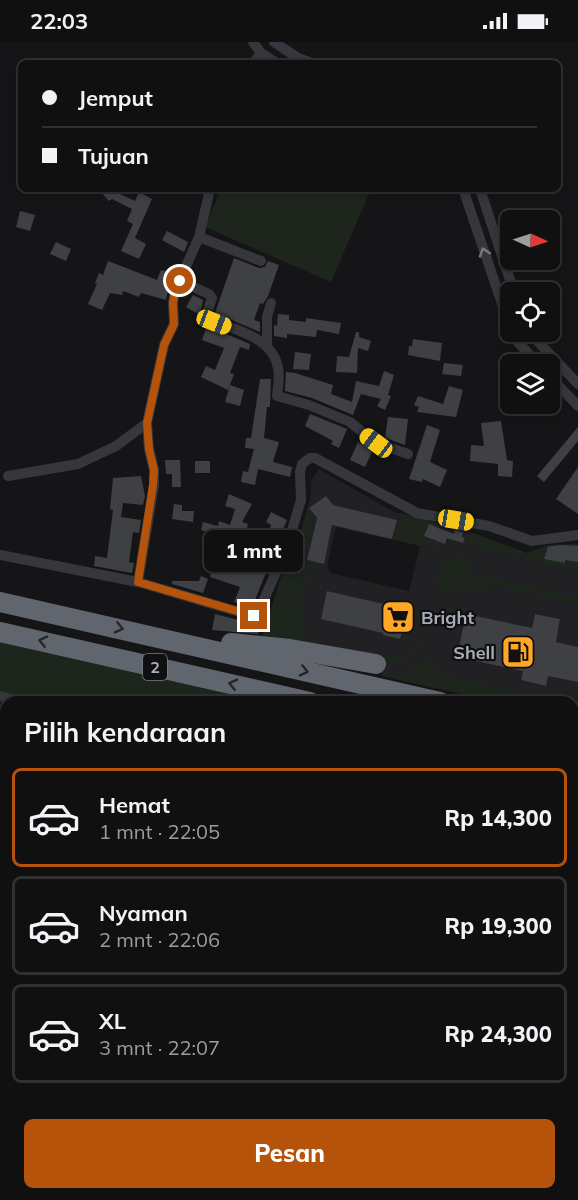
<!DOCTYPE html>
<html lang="id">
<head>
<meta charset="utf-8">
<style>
	body { margin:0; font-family:Mulish,sans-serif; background:#19191a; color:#f1f3f6; height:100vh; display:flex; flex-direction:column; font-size:22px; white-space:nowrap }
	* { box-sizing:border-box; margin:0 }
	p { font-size:20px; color:#9c9d9f }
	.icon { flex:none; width:33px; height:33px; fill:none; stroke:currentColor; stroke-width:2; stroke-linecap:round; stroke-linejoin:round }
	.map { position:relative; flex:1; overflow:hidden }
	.details { position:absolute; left:0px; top:654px; width:579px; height:504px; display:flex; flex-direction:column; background:#101011; border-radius:18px 18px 0 0; box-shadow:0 3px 9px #0003,0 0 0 2px #303031 }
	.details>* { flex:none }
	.banner { position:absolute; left:18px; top:18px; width:543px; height:132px; border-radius:9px; box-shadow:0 3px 9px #0003,0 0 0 2px #303031; display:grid; align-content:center; height:132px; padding:0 24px; background:#101011 }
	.needle { width:39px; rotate:93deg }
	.fabs { position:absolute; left:500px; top:168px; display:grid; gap:12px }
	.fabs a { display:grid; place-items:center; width:60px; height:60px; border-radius:9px; background:#101011; box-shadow:0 3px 9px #0003,0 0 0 2px #303031; font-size:30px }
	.end { position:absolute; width:27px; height:27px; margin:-14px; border:8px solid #b45309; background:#fff; box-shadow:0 0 0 3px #fff }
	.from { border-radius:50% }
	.bubble { position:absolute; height:42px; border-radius:9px; background:#101011; box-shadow:0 3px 9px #0003,0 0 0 2px #303031; font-size:20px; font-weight:800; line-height:42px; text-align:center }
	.car { position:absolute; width:18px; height:36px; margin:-18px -9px; border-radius:8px; box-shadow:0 0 4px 2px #0007; background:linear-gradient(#f5c518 24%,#345 0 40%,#f5c518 0 76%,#345 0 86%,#f5c518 0) }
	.banner b { display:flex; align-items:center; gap:21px; height:57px; font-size:22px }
	.banner b+b { border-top:2px solid #303031 }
	.banner i { width:15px; height:15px; background:#f1f3f6 }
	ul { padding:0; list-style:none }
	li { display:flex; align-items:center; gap:18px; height:99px; margin:0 12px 9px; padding:0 12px; border:3px solid #303031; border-radius:9px }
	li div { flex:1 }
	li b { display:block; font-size:22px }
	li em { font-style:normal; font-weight:800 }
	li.current { border-color:#b45309 }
	li>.icon { width:54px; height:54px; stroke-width:1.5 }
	h2 { padding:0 24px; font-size:27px; line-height:72px }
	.cta { display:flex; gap:12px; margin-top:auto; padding:12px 24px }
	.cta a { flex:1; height:69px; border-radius:9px; background:#b45309; color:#fff; font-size:24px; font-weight:800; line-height:69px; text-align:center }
	.status { display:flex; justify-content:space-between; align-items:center; height:42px; padding:0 30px; background:#101011; direction:ltr }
	.status svg { height:16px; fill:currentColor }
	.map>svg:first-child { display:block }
	.built { fill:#212124; fill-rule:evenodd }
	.green { fill:#1d251d }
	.building { fill:#3f4044 }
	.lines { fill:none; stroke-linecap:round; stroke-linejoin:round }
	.minor { stroke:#36373c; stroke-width:10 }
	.motorway { stroke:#61666e; stroke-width:20 }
	.oneway { stroke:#747880 }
	.oneway2 { stroke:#242629 }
	.route { stroke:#b45309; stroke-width:8 }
	.labels { text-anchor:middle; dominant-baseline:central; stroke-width:4.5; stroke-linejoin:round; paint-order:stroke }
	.shield { fill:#101012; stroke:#797e86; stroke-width:1.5 }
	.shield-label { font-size:16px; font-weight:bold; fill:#a6adb8 }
	.poi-label { font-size:18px; font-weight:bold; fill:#a6adb8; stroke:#101012; text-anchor:start }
</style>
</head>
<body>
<div class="status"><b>22:03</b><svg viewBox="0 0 49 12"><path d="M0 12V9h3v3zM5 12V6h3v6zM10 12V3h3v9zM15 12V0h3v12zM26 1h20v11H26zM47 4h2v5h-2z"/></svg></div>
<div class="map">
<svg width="578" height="1158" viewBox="0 0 578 1158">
	<rect width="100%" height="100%" fill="#151517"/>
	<!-- built -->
	<g class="built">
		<path d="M319 427 394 470 468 489 527 511 549 503 578 502V605L556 600 560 577 535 572 521 638 546 644 548 634 578 640V679L573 677V660H497L382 634V622L261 599 283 529 293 515 311 454V439ZM326 454 333 463 396 478 393 496 332 483 324 522 307 518 317 476 309 466ZM336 485 420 504 409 549 330 531 327 523ZM327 549 387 563 381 590Z"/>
		<path d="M578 1060V1158H399L406 1152H573V1062Z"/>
	</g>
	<!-- green -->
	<g class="green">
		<path d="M221 147H371L331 240 205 185Z"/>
		<path d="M307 470 313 478 304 521 321 524C293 544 305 572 306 599 333 605 380 622 405 611 413 608 418 602 422 595L424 598C418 617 400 621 382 622L261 599 283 529 293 515Z"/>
		<path d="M400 471 428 478 422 495 441 502 435 507 395 498Z"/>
		<path d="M468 489 527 511 549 503 578 502 571 503 568 518 578 520V530L465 502Z"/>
		<path d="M457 513 466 514 469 520 467 529 578 556V562L490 543 488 547H465L454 553C426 551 434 522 457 513Z"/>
		<path d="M0 590 279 660H24L0 654Z"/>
		<path d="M431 612 435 624 441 632 565 660H497L382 634C401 631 417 627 431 612Z"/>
		<path d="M578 842V937L573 933V845Z"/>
	</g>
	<!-- building -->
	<g class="building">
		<path d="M98 147H115L118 151 135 159 139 150 152 157 135 196 146 202 139 217 121 209 133 182 127 179 132 167 112 157 109 159Z"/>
		<path d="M20 169 35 173 30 189 16 185Z"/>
		<path d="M167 189 188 200 184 210 162 198Z"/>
		<path d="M56 200 71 207 66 219 50 212Z"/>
		<path d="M234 216 259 226 265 225 268 219 279 223 268 254 263 262 260 261 254 278 260 280V290L215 271Z"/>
		<path d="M108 219 157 238 161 228 171 231 165 247 168 248 166 258 141 251 139 255 123 249 122 253 110 251 102 268 88 262 97 242 95 241 99 231 103 233Z"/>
		<path d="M193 253 203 258 200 273 186 265Z"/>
		<path d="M278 272 289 273V278L306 280V276L341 281 339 292 317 288 316 295 287 292V296L274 294V283L277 284Z"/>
		<path d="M207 284 250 302 249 308 240 305 230 331 234 332 228 348 201 335 206 324 215 328 224 306 202 298Z"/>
		<path d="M356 290H359V295L371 299 368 309 358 306 357 331 336 330 337 314 349 315Z"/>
		<path d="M413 297 442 301 440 319 408 313 409 304H412Z"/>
		<path d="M295 310 311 312 309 328 293 327Z"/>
		<path d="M444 321 463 323 461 334 442 332Z"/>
		<path d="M384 329 394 333 388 353 391 354 385 368 377 364 381 357 361 352 353 373 312 356 285 349 286 330 295 331 333 343 331 352 352 360 356 339 379 344Z"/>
		<path d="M260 337H271L270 365H267L264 396 279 400 273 420 292 425 290 435 258 427 255 443 241 440 243 429 248 430 254 407 245 406 246 396H251Z"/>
		<path d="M230 343 244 348 240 364 225 360Z"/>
		<path d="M449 344 463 348 456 375 417 370 419 365 414 363 418 354 443 362Z"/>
		<path d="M310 372 347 387 339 406 331 402 333 399 305 384Z"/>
		<path d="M388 375 408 377 405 403 385 396Z"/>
		<path d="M501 379 507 418 513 419 512 435 498 434V422L470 419 471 403 484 404 481 381Z"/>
		<path d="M427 383 440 388 430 420 447 428 440 445 423 437 422 440 409 437Z"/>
		<path d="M578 385V399L544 440 537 434Z"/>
		<path d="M358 400 373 408 365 425 350 418Z"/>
		<path d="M165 418H180L181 445H172V432H166Z"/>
		<rect x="195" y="419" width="15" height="12"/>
		<path d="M578 425V472L556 457Z"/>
		<path d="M141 434 145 454 143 463 123 461 121 475 141 478 139 491 133 490 129 520 134 521 132 531 94 524 95 514 107 516 113 468 110 467 113 436Z"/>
		<path d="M229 452 252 462 242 480 248 482 242 503 224 500 214 496 215 493 201 488 203 480 218 484 219 479 230 483 235 467 225 464Z"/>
		<path d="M326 454 333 463 397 478 392 497 332 483 324 522 307 518 317 476 309 466Z"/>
		<path d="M174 462 182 463V469H194L193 480 172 477Z"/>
		<path d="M271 470 287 478 272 512 261 507 271 483 266 480Z"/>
		<path d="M429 482 454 492 455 488 463 490 462 495 465 496 463 501 447 496 445 502 424 494Z"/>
		<path d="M559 503 578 504V520L565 518V521L544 517 548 505Z"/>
		<path d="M250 517 262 521 259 527 267 528 255 558 250 565 234 560 240 545 210 535 214 521 244 531Z"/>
		<path d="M201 534 208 537 203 551 172 542V539H199Z"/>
		<path d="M327 549 410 568 407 583 404 582 400 597 383 593V591L321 577Z"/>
		<path d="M215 572 251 581 260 580 258 592 212 588Z"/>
		<path d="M466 572 532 586 535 572 560 577 556 600 578 605V640L548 634 546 644 521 638 523 629 457 615Z"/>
	</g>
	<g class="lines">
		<!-- minor -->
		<g class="minor">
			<path d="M253 0 261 11 277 21"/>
			<path d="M274 0 298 16 312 21"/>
			<path d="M253 21 261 11"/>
			<path d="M463 147 510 285"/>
			<path d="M480 147 514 250"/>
			<path d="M199 195 261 219"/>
			<path d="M180 239 209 252 212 256 207 271 209 277C233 288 273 294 278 326 280 335 278 345 277 354L309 363 350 380 376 401 408 412"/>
			<path d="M512 290 516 298 538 322"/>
			<path d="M529 290 578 342"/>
			<path d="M267 305V275L271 261"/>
			<path d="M549 334 578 364"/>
			<path d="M8 434 78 422 116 404 147 381"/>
			<path d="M0 513 138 540 253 574 262 562 287 505 301 458 300 430 302 422 310 416H315L417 471 489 484 532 499 578 493"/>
			<path d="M138 540 154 443V428L149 407 147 381 164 303 174 282 173 261 175 249 199 195 210 147"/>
			<path d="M0 654 24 660"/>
			<path d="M0 826 6 817"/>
			<path d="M0 859 6 872"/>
			<path d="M0 890 6 887"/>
			<path d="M260 1152 262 1158"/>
		</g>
		<!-- motorway -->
		<g class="motorway">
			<path d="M0 560 440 660"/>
			<path d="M0 590 310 660"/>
			<path d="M231 601 290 607 376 622"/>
			<path d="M573 691 578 692"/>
			<path d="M573 720 578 721"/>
		</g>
	</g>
	<!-- one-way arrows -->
	<defs><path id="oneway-chevron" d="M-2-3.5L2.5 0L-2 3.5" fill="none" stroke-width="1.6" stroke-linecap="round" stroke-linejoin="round" transform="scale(1.5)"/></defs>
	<use class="oneway" href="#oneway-chevron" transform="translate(484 210) rotate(-108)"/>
	<g class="oneway2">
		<use href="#oneway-chevron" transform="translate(119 586) rotate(13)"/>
		<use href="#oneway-chevron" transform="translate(43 599) rotate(-167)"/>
		<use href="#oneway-chevron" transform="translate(304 629) rotate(13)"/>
		<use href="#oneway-chevron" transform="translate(233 642) rotate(-167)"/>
	</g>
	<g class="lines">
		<!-- route -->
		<path class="route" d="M180 239 175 249 173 261 174 282 164 303 147 381 149 407 154 428 153 443 138 540 254 574"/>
	</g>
	<!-- icons -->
	<defs>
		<g id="supermarket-square" transform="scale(1.725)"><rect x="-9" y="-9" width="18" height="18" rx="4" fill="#ffa625" stroke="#101012"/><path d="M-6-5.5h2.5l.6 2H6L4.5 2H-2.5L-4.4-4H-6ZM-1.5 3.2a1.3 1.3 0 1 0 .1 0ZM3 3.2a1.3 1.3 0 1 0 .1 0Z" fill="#111"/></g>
		<g id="fuel-square" transform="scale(1.725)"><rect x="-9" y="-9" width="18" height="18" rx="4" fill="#ffa625" stroke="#101012"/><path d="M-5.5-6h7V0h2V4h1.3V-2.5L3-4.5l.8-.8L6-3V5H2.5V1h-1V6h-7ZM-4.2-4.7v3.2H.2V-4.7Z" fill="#111"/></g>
	</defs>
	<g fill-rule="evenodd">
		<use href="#supermarket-square" x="398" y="575"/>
		<use href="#fuel-square" x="518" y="610"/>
	</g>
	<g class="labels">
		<!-- shield labels -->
		<rect class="shield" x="143" y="612" width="24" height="26" rx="4.5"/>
		<g class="shield-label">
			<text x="155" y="625">2</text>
		</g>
		<!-- poi labels -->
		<g class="poi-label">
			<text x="421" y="575">Bright</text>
			<text x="495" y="610" text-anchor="end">Shell</text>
		</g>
	</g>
</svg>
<div class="fabs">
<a><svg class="needle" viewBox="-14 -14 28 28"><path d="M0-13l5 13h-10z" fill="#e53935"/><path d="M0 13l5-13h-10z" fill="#9c9d9f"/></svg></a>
<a><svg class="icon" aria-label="locate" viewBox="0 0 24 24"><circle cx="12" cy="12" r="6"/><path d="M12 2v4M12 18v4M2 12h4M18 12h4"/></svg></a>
<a><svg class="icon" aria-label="layers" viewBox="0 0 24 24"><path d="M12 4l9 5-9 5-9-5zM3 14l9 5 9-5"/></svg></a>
</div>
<i class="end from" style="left:180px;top:239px"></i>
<i class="end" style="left:254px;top:574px"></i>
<div class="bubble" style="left:204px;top:488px;width:99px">1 mnt</div>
<i class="car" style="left:214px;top:280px;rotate:111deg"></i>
<i class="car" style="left:376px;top:401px;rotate:307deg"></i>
<i class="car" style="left:456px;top:478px;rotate:100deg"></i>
<div class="banner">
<b><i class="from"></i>Jemput</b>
<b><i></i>Tujuan</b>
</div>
<section class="details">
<h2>Pilih kendaraan</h2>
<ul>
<li class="current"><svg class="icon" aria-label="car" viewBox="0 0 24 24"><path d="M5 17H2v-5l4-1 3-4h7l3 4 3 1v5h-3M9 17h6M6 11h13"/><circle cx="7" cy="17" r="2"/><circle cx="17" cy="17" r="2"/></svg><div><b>Hemat</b><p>1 mnt · 22:05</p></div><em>Rp 14,300</em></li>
<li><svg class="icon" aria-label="car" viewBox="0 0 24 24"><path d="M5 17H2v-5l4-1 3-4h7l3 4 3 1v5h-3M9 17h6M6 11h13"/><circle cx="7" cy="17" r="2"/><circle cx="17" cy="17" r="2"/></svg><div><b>Nyaman</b><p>2 mnt · 22:06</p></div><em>Rp 19,300</em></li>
<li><svg class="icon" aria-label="car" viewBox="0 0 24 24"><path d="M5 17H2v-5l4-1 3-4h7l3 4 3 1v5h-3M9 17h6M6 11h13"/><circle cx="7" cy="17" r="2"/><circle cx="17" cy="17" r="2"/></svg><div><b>XL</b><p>3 mnt · 22:07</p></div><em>Rp 24,300</em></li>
</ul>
<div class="cta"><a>Pesan</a></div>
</section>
</div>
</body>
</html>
